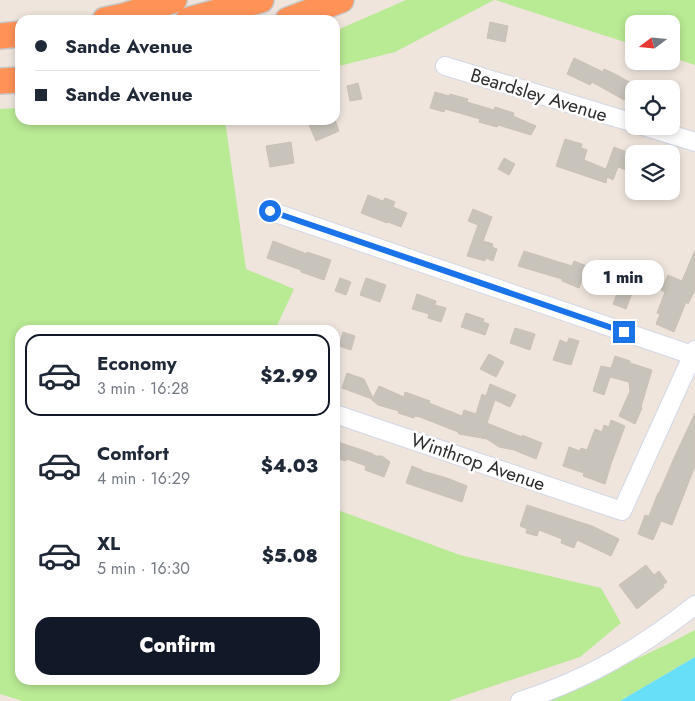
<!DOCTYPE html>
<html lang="en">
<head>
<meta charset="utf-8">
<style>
	body { margin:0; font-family:Jost,sans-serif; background:#f6f6f7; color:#1f2937; height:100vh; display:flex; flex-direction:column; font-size:19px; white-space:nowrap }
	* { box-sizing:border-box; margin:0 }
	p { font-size:16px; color:#747a83 }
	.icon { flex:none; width:28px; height:28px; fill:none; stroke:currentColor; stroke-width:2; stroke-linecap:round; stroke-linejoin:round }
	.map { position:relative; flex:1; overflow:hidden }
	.details { position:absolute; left:15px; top:325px; width:325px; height:360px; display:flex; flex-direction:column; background:#fff; border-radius:15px; box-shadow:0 2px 8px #0003 }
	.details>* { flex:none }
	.hud { position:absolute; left:15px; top:15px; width:325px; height:110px; border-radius:15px; box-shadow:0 2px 8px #0003; display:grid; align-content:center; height:110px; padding:0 20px; background:#fff }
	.needle { width:32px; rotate:254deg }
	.tools { position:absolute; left:625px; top:15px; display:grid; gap:10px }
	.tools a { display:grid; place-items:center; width:55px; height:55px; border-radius:10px; background:#fff; box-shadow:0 2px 8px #0003; font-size:25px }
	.end { position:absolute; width:22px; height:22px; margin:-11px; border:6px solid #1a73e8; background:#fff; box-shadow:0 0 0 2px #fff }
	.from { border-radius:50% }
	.bubble { position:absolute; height:35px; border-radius:15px; background:#fff; box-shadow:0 2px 8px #0003; font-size:16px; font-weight:800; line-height:35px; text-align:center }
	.hud b { display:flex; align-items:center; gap:18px; height:48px; font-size:19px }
	.hud b+b { border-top:1px solid #e0e1e3 }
	.hud i { width:12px; height:12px; background:#1f2937 }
	ul { padding:9px 0 0; list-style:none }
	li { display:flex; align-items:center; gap:15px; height:82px; margin:0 10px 8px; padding:0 10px; border:2px solid transparent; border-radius:15px }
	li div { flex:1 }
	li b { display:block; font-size:19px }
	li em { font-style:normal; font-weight:800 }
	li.active { border-color:#111827 }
	li>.icon { width:45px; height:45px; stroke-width:1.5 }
	.primary-button { display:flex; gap:10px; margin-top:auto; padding:10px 20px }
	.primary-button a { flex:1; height:58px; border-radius:15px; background:#111827; color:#fff; font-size:20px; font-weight:800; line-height:58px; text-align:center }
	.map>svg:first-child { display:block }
	.green { fill:#b9ea94 }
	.water { fill:#67dff9 }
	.building { fill:#c9c4bb; stroke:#cac1b6 }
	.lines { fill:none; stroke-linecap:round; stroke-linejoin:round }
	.minor-casing { stroke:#d2d7e6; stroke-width:20 }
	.highway-casing { stroke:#c8c8c8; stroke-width:28 }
	.minor { stroke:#fff; stroke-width:18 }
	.highway { stroke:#ff9257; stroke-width:25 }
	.route { stroke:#1a73e8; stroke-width:6 }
	.labels { text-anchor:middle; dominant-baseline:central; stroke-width:5; stroke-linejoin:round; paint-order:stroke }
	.street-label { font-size:19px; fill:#2c2c2c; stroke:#fff }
</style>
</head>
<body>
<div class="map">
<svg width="695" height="701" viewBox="0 0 695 701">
	<rect width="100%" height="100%" fill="#efe5dd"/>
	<!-- green -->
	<g class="green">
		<path d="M406 0H494L395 52 335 67V31Z"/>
		<path d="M495 0H695V65L671 57V24H634V45Z"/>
		<path d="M20 108V120H225L246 269 294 289 275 330H20V680H335V509L460 555 601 588 621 623 580 657 448 701H23L0 694V109Z"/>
		<path d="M695 630V657L620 701H547L670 643Z"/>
	</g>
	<!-- water -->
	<path class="water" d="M695 657V701H620Z"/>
	<!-- building -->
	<g class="building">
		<path d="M490 22 508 26 505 42 487 38Z"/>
		<path d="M574 58 603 72 604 69 613 73 633 84 624 100 592 82 590 85 567 74Z"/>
		<path d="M358 83 362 99 350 101 347 86Z"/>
		<path d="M435 92 449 96 450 94 468 99 467 102 494 110 495 107 514 113 513 116 536 126 531 135 498 125 497 127 479 122 480 119 445 109 444 112 430 108Z"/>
		<path d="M307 120H335L339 131 316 141Z"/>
		<path d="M565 139 582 144 581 148 587 150 584 160 606 169 614 147 634 155V173L618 167 613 180 607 177 606 183 556 166Z"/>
		<path d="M291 142 294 163 270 167 266 146Z"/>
		<path d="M504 158 515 164 509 175 498 169Z"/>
		<path d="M368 195 383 201 385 198 395 202 393 207 407 213 401 227 388 222 387 223 361 213Z"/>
		<path d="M473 209 492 217 483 241 493 244 492 247 497 249 493 261 486 258 485 261 467 256 478 225 468 221Z"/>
		<path d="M273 241 307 254V252L331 260 324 280 301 272V270L267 258Z"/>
		<path d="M695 250V290L688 304 686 302 674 332 656 324 660 314 657 313 665 292 661 290 668 275 682 281Z"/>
		<path d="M524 251 572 266 574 261 587 266 579 288 562 281V279L518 266Z"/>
		<path d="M340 278 351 282 346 295 335 291Z"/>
		<path d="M366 278 386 285 380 302 360 295Z"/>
		<path d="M619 288 632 293 626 309 613 304Z"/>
		<path d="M417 294 436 301 435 305 446 308 441 322 428 318 429 314 412 309Z"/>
		<path d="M466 313 484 319 483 322 489 324 485 335 461 327Z"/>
		<path d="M515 328 535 334 530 350 510 343Z"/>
		<path d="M343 332 355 336 351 350 339 346Z"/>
		<path d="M569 338 579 341 571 365 553 360 560 340 567 343Z"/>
		<path d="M489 354 504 362 496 377 480 369Z"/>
		<path d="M615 356 630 361V363L652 370 641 407 642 408 635 424 619 416 630 391 629 382 610 377 604 395 593 391 601 366 611 368Z"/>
		<path d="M347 373 364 379 373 398 379 386 404 397 405 392 430 401 429 403 462 416 464 410 476 414 482 394 486 396 490 384 516 395 510 407 495 400 487 423 522 437V435L542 443 536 459 514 450 499 447 487 439 459 434 458 432 420 417 415 416 414 418 398 413 399 411 378 405 372 400V399L342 388Z"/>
		<path d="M695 413V466L672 525 661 521 653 540 638 534 645 515 649 516 658 493H659L674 458Z"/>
		<path d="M611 420 625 426 611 464 605 484 583 476 584 473 563 466 569 447 580 451 581 448 587 450 595 429 602 432 604 425 609 427Z"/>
		<path d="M335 441 371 453 376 456H382L390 462 384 477 365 470 366 466 347 459 346 461 335 458Z"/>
		<path d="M412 466 422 470V471L447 478 467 486 462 502 406 483Z"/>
		<path d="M527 505 592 526 619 539 611 556 577 540 574 548 561 543 562 539 539 530 537 536 526 533 527 529 520 526Z"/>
		<path d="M646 565 654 575 659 571 667 582 663 585 664 587 637 609 619 585Z"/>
	</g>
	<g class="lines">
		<!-- minor casing -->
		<g class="minor-casing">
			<g id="minor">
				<path d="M445 66 634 123"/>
				<path d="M643 126 695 142"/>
				<path d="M270 211 695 356"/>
				<path d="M335 414 622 511 695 350"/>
				<path d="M520 701C586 680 641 648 695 605"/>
			</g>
		</g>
		<!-- highway casing -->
		<g class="highway-casing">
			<g id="highway">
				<path d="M105 20 124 16 174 0"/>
				<path d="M188 20 261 0"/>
				<path d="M288 20 341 0"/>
				<path d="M0 36 20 34"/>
				<path d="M0 81 20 80"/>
			</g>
		</g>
		<!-- minor -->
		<use href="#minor" class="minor"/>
		<!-- highway -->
		<use href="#highway" class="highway"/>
	</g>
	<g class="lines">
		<!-- route -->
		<path class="route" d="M270 211 624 332"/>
	</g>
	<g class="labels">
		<!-- street labels -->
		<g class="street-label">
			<text transform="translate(539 95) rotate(17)">Beardsley Avenue</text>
			<text transform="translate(478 462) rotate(19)">Winthrop Avenue</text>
		</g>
	</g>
</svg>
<div class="tools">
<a><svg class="needle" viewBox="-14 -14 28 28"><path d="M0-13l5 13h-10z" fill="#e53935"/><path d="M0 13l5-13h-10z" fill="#747a83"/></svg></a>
<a><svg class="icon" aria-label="locate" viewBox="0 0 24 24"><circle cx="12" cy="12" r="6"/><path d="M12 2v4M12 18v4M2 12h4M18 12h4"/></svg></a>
<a><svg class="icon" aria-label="layers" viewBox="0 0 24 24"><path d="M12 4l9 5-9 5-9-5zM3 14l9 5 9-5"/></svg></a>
</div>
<i class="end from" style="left:270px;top:211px"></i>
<i class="end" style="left:624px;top:332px"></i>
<div class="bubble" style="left:582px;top:260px;width:82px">1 min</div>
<div class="hud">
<b><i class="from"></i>Sande Avenue</b>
<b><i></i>Sande Avenue</b>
</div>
<section class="details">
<ul>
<li class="active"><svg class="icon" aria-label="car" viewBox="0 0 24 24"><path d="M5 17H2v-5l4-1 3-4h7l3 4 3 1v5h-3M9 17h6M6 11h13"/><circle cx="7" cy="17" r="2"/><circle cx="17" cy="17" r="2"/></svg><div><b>Economy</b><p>3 min · 16:28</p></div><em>$2.99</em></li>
<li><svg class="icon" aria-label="car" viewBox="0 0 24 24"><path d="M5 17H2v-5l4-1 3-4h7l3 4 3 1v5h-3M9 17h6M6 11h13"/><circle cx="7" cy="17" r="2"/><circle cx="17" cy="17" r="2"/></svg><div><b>Comfort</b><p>4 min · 16:29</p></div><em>$4.03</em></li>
<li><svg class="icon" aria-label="car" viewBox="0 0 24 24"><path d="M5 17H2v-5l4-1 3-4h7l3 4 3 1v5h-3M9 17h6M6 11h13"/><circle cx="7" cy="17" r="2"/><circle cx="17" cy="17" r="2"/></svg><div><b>XL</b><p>5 min · 16:30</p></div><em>$5.08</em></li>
</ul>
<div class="primary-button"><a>Confirm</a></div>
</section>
</div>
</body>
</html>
